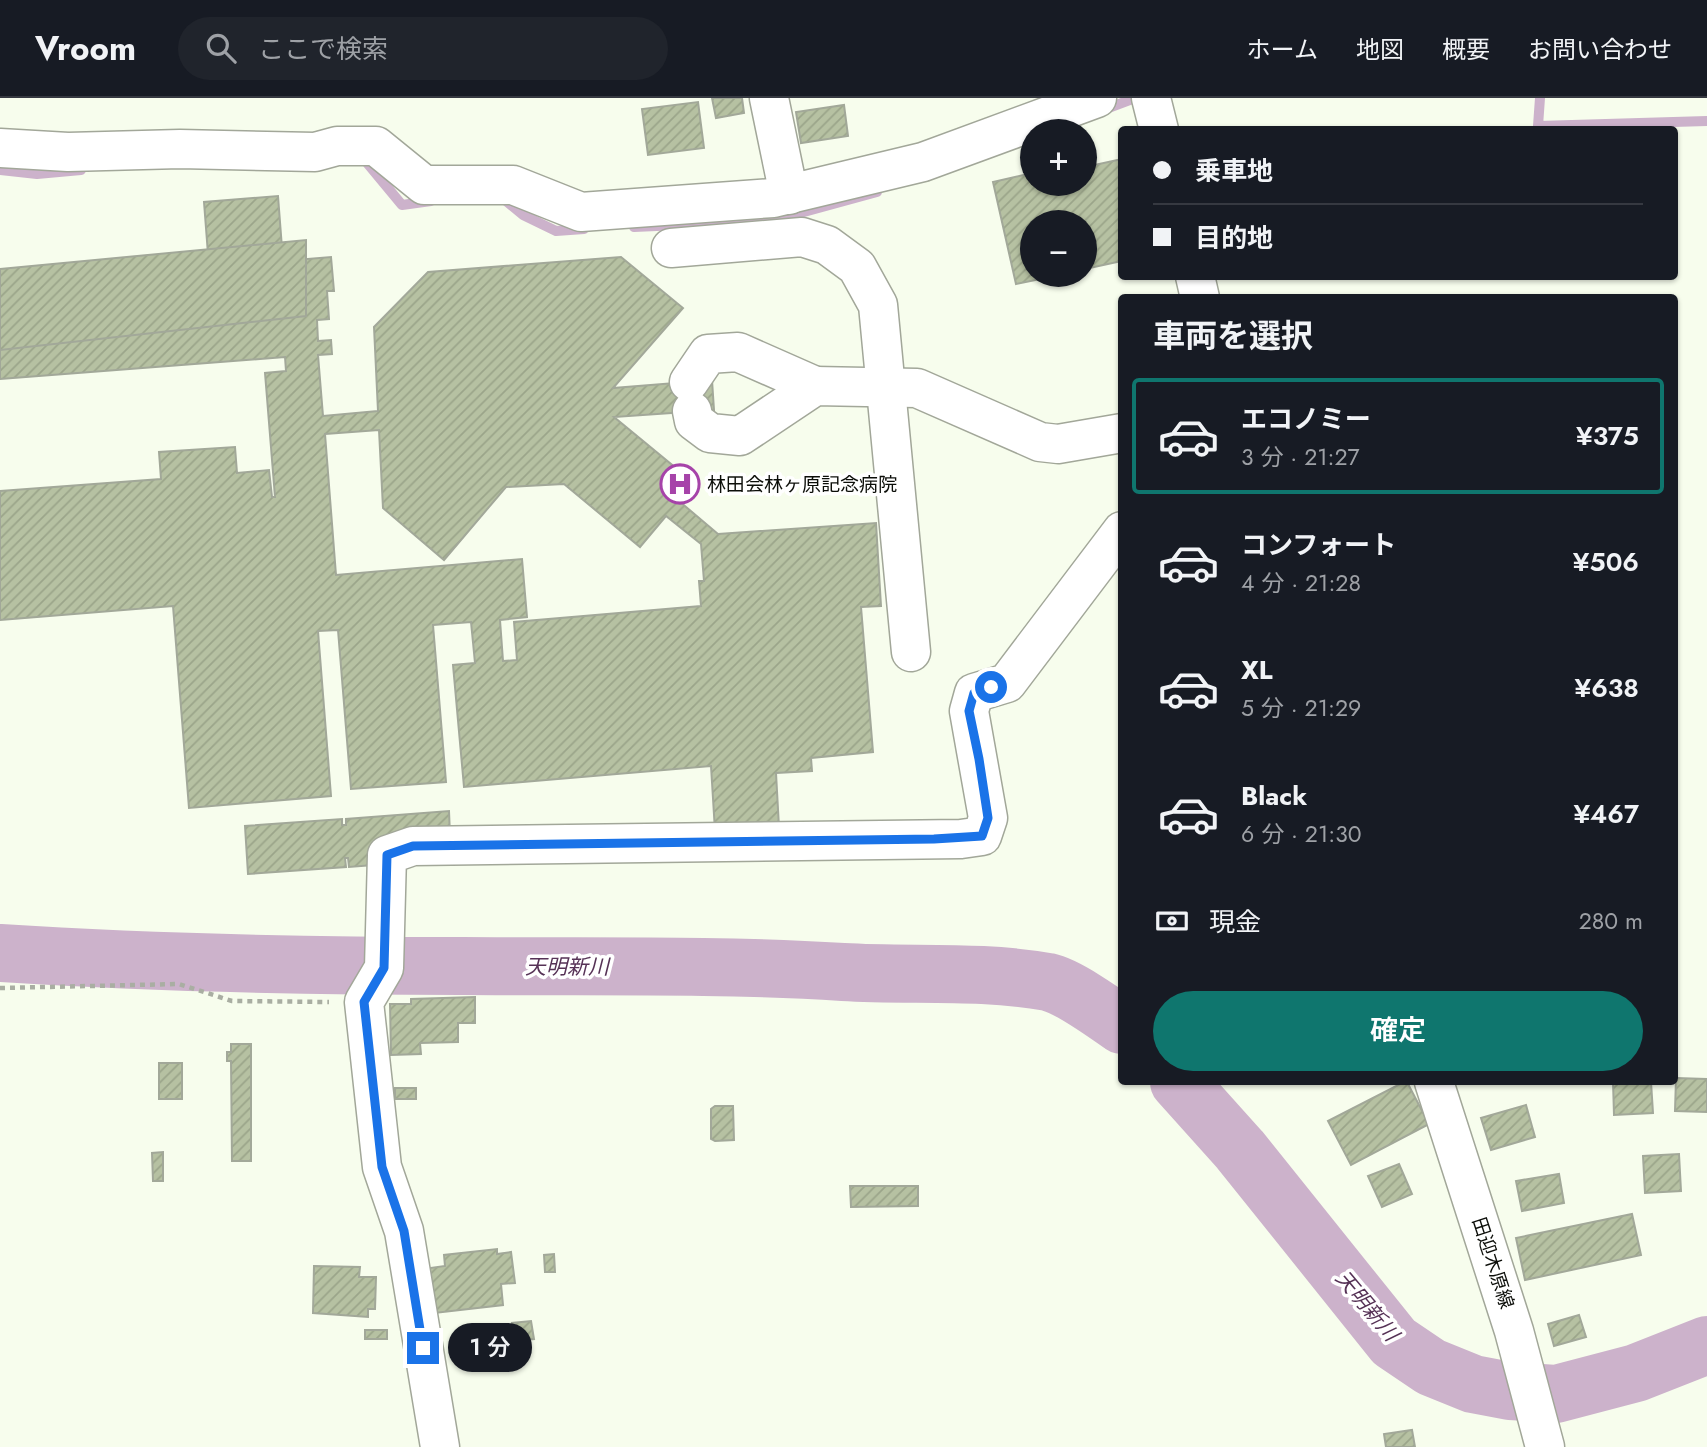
<!DOCTYPE html>
<html lang="ja">
<head>
<meta charset="utf-8">
<style>
	body { margin:0; font-family:Jost,"Noto Sans JP",sans-serif; background:#20242c; color:#f1f3f6; height:100vh; display:flex; flex-direction:column; font-size:26px; white-space:nowrap }
	* { box-sizing:border-box; margin:0 }
	p { font-size:23px; color:#9ea1a6 }
	.icon { flex:none; width:38px; height:38px; fill:none; stroke:currentColor; stroke-width:2; stroke-linecap:round; stroke-linejoin:round }
	.map { position:relative; flex:1; overflow:hidden }
	.panel { position:absolute; left:1118px; top:196px; width:560px; height:791px; display:flex; flex-direction:column; background:#171b24; border-radius:7px; box-shadow:0 2px 5px #0004 }
	.panel>* { flex:none }
	.top-card { position:absolute; left:1118px; top:28px; width:560px; height:154px; border-radius:7px; box-shadow:0 2px 5px #0004; display:grid; align-content:center; height:154px; padding:0 35px; background:#171b24 }
	.tools { position:absolute; left:1020px; top:21px; display:grid; gap:14px }
	.tools a { display:grid; place-items:center; width:77px; height:77px; border-radius:50%; background:#171b24; box-shadow:0 2px 5px #0004; font-size:35px }
	.end { position:absolute; width:32px; height:32px; margin:-16px; border:9px solid #1a73e8; background:#fff; box-shadow:0 0 0 4px #fff }
	.from { border-radius:50% }
	.bubble { position:absolute; height:49px; border-radius:24px; background:#171b24; box-shadow:0 2px 5px #0004; font-size:23px; font-weight:600; line-height:49px; text-align:center }
	.top-card b { display:flex; align-items:center; gap:24px; height:66px; font-size:26px }
	.top-card b+b { border-top:2px solid #363941 }
	.top-card i { width:18px; height:18px; background:#f1f3f6 }
	ul { padding:0; list-style:none }
	li { display:flex; align-items:center; gap:21px; height:116px; margin:0 14px 10px; padding:0 21px; border:4px solid transparent; border-radius:7px }
	li div { flex:1 }
	li b { display:block; font-size:26px }
	li em { font-style:normal; font-weight:600 }
	li.on { border-color:#0f766e }
	li>.icon { width:63px; height:63px; stroke-width:1.5 }
	h2 { padding:0 35px; font-size:32px; line-height:84px }
	.pay { display:flex; align-items:center; gap:18px; height:77px; padding:0 35px; font-size:26px }
	.pay p { margin-inline-start:auto }
	.action { display:flex; gap:14px; margin-top:auto; padding:14px 35px }
	.action a { flex:1; height:80px; border-radius:42px; background:#0f766e; color:#fff; font-size:28px; font-weight:600; line-height:80px; text-align:center }
	header { display:flex; align-items:center; gap:42px; box-sizing:border-box; height:98px; padding:0 35px; background:#171b24; border-bottom:2px solid #363941 }
	header strong { font-size:33px }
	nav { display:flex; gap:38px; margin-inline-start:auto; font-size:24px }
	.search { width:490px; height:63px; background:#20242c; display:flex; align-items:center; gap:18px; box-sizing:border-box; padding:0 24px; border-radius:38px; color:#9ea1a6; font-size:26px }
	.map>svg:first-child { display:block }
	.lines { fill:none; stroke-linecap:round; stroke-linejoin:round }
	.stream { stroke:#ccb2cb; stroke-width:10 }
	.river { stroke:#ccb2cb; stroke-width:58 }
	.building { fill:url(#building-hatch); stroke:#a2a899; stroke-width:2; fill-rule:evenodd }
	.minor-casing { stroke:#a2a799; stroke-width:41 }
	.major-casing { stroke:#a2a799; stroke-width:41 }
	.path { stroke:#a9aea2; stroke-width:4.5; stroke-dasharray:5 5; stroke-linecap:butt }
	.minor { stroke:#fff; stroke-width:38 }
	.major { stroke:#fff; stroke-width:38 }
	.route { stroke:#1a73e8; stroke-width:9 }
	.labels { text-anchor:middle; dominant-baseline:central; stroke-width:7; stroke-linejoin:round; paint-order:stroke }
	.poi-label { font-size:19px; fill:#0c0e09; stroke:#fff; text-anchor:start }
	.street-label { font-size:19px; fill:#0c0e09; stroke:#fff }
	.water-label { font-size:21px; font-style:italic; fill:#563256; stroke:#fff }
</style>
</head>
<body>
<header>
<strong>Vroom</strong>
<div class="search"><svg class="icon" aria-label="search" viewBox="0 0 24 24"><circle cx="10" cy="10" r="6"/><path d="M15 15l6 6"/></svg>ここで検索</div>
<nav><a>ホーム</a><a>地図</a><a>概要</a><a>お問い合わせ</a></nav>
</header>
<div class="map">
<svg width="1707" height="1349" viewBox="0 0 1707 1349">
	<defs>
		<pattern id="building-hatch" width="6" height="6" patternUnits="userSpaceOnUse" patternTransform="scale(1.75)"><rect width="6" height="6" fill="#b6c1a2"/><path d="M-1 1l2-2M0 6l6-6M5 7l2-2" fill="none" stroke="#9ba58a"/></pattern>
	</defs>
	<rect width="100%" height="100%" fill="#f7fded"/>
	<g class="lines">
		<!-- stream -->
		<g class="stream">
			<path d="M1540 0 1538 28 1707 23"/>
			<path d="M1103 12 1135 0"/>
			<path d="M361 60H363L402 107 431 103"/>
			<path d="M0 72 37 76 81 72"/>
			<path d="M500 98 523 117 556 133 584 131"/>
			<path d="M634 129 771 123 877 94"/>
		</g>
		<!-- river -->
		<g class="river">
			<path d="M0 855C154 865 307 868 462 868 589 869 716 866 843 874 911 878 981 872 1048 884 1067 888 1105 915 1122 927"/>
			<path d="M1179 984 1240 1052 1394 1244 1431 1269 1473 1286 1510 1293 1556 1296 1636 1275 1707 1247"/>
		</g>
	</g>
	<!-- building -->
	<g class="building">
		<path d="M712 0H742L744 15 716 20Z"/>
		<path d="M698 4 704 50 648 57 642 11Z"/>
		<path d="M844 7 848 38 801 45 796 14Z"/>
		<path d="M1122 61V163L1085 171V124H1032V177H1060L1016 186 993 84 1032 75V86H1085V69Z"/>
		<path d="M278 98 283 163 331 159 334 193H327L329 221 317 222 318 243 331 242 332 256 318 257 323 318 378 313 374 229 428 174 621 159 683 210 613 290 712 282 714 312 614 319 694 385 679 403 718 436 876 425 881 508 861 509 873 654 811 660 812 673 776 675 779 729 715 733 711 668 464 689 453 567 475 565 471 524 433 527 446 684 351 691 338 532 318 533 331 698 189 710 173 508 0 522V393L161 381 159 354 235 349 237 375 269 372 272 399H275L265 275 286 273 285 259 0 281V185L209 169 204 104ZM379 332 383 410 444 462 506 389 564 386 640 449 666 418 701 446 704 483H699L701 508 514 524 517 562 503 563 500 522 527 519 522 461 336 477 325 336Z"/>
		<path d="M306 142V218L0 252V171Z"/>
		<path d="M449 713 451 761 349 769 348 760H345L346 769 248 776 245 728 342 721V727H346V721Z"/>
		<path d="M475 899V925H458V944L420 945 421 956 391 957 390 906H411V901Z"/>
		<path d="M231 946H251V1063H232L231 963H227V954H231Z"/>
		<rect x="159" y="965" width="23" height="36"/>
		<path d="M1676 980 1707 981V1014L1675 1013Z"/>
		<path d="M1404 984H1407L1429 1026 1351 1067 1328 1023Z"/>
		<path d="M1613 984H1651L1653 1015 1614 1017Z"/>
		<rect x="395" y="990" width="21" height="11"/>
		<path d="M1526 1007 1535 1039 1491 1052 1481 1020Z"/>
		<path d="M715 1008H733L734 1042 715 1043 711 1041V1011Z"/>
		<path d="M163 1054V1083H153L152 1055Z"/>
		<path d="M1679 1056 1681 1093 1645 1095 1643 1058Z"/>
		<path d="M1399 1066 1412 1096 1382 1109 1368 1078Z"/>
		<path d="M1559 1076 1564 1105 1522 1113 1516 1083Z"/>
		<path d="M850 1088H918V1108L851 1109Z"/>
		<path d="M1632 1116 1641 1157 1525 1182 1516 1140Z"/>
		<path d="M497 1151V1156L511 1154 515 1185 501 1186 503 1207 426 1216 416 1172 445 1168 444 1157Z"/>
		<path d="M554 1156 555 1174H545L544 1157Z"/>
		<path d="M314 1168 360 1169 359 1179H376L375 1211H368V1219L313 1215Z"/>
		<path d="M1579 1217 1586 1239 1554 1248 1548 1226Z"/>
		<path d="M531 1223 534 1241 515 1243 512 1225Z"/>
		<rect x="365" y="1232" width="22" height="9"/>
		<path d="M1412 1332 1415 1349H1386L1384 1336Z"/>
	</g>
	<g class="lines">
		<!-- minor casing -->
		<g class="minor-casing">
			<g id="minor">
				<path d="M769 0 789 97"/>
				<path d="M0 50 68 54 180 51 315 54 337 48H376L424 87H513L581 114 773 100 923 64 1097 0"/>
				<path d="M671 150 802 139 827 147 857 169 878 207 911 554"/>
				<path d="M689 284 708 256 738 254 815 288"/>
				<path d="M692 313 694 323 710 335 740 338 815 288 917 290 1040 344 1058 346 1122 335"/>
				<path d="M440 1349 404 1133 382 1069 364 904 384 870 387 757 413 748 961 741 982 738 988 720 969 613 974 595 1007 585 1122 433"/>
			</g>
		</g>
		<!-- major casing -->
		<g class="major-casing">
			<g id="major">
				<path d="M1151 0 1159 32"/>
				<path d="M1195 178 1200 200"/>
				<path d="M1434 984 1514 1233 1545 1349"/>
			</g>
		</g>
		<!-- path -->
		<path class="path" d="M0 890 179 886 232 903 329 904"/>
		<!-- minor -->
		<use href="#minor" class="minor"/>
		<!-- major -->
		<use href="#major" class="major"/>
	</g>
	<g class="lines">
		<!-- route -->
		<path class="route" d="M423 1250 404 1133 382 1069 364 904 384 870 387 757 413 748 934 741 982 738 988 720 979 661 969 613 974 595 991 589"/>
	</g>
	<!-- icons -->
	<defs>
		<g id="hospital-ring" transform="scale(2.0125)"><circle r="9.5" fill="#fff" stroke="#a643a9" stroke-width="1.5"/><path d="M-5-5h3v3.5h4V-5h3V5h-3V1.5h-4V5h-3Z" fill="#a643a9"/></g>
	</defs>
	<g fill-rule="evenodd">
		<use href="#hospital-ring" x="680" y="386"/>
	</g>
	<g class="labels">
		<!-- poi labels -->
		<g class="poi-label">
			<text x="707" y="386">林田会林ヶ原記念病院</text>
		</g>
		<!-- street labels -->
		<g class="street-label">
			<text transform="translate(1493 1165) rotate(72)">田迎木原線</text>
		</g>
		<!-- water labels -->
		<g class="water-label">
			<text x="567" y="869">天明新川</text>
			<text transform="translate(1367 1208) rotate(50)">天明新川</text>
		</g>
	</g>
</svg>
<div class="tools">
<a>+</a>
<a>−</a>
</div>
<i class="end from" style="left:991px;top:589px"></i>
<i class="end" style="left:423px;top:1250px"></i>
<div class="bubble" style="left:448px;top:1225px;width:84px">1 分</div>
<div class="top-card">
<b><i class="from"></i>乗車地</b>
<b><i></i>目的地</b>
</div>
<section class="panel">
<h2>車両を選択</h2>
<ul>
<li class="on"><svg class="icon" aria-label="car" viewBox="0 0 24 24"><path d="M5 17H2v-5l4-1 3-4h7l3 4 3 1v5h-3M9 17h6M6 11h13"/><circle cx="7" cy="17" r="2"/><circle cx="17" cy="17" r="2"/></svg><div><b>エコノミー</b><p>3 分 · 21:27</p></div><em>¥375</em></li>
<li><svg class="icon" aria-label="car" viewBox="0 0 24 24"><path d="M5 17H2v-5l4-1 3-4h7l3 4 3 1v5h-3M9 17h6M6 11h13"/><circle cx="7" cy="17" r="2"/><circle cx="17" cy="17" r="2"/></svg><div><b>コンフォート</b><p>4 分 · 21:28</p></div><em>¥506</em></li>
<li><svg class="icon" aria-label="car" viewBox="0 0 24 24"><path d="M5 17H2v-5l4-1 3-4h7l3 4 3 1v5h-3M9 17h6M6 11h13"/><circle cx="7" cy="17" r="2"/><circle cx="17" cy="17" r="2"/></svg><div><b>XL</b><p>5 分 · 21:29</p></div><em>¥638</em></li>
<li><svg class="icon" aria-label="car" viewBox="0 0 24 24"><path d="M5 17H2v-5l4-1 3-4h7l3 4 3 1v5h-3M9 17h6M6 11h13"/><circle cx="7" cy="17" r="2"/><circle cx="17" cy="17" r="2"/></svg><div><b>Black</b><p>6 分 · 21:30</p></div><em>¥467</em></li>
</ul>
<div class="pay"><svg class="icon" aria-label="cash" viewBox="0 0 24 24"><path d="M3 7h18v10H3z"/><circle cx="12" cy="12" r="2"/></svg>現金<p>280 m</p></div>
<div class="action"><a>確定</a></div>
</section>
</div>
</body>
</html>
